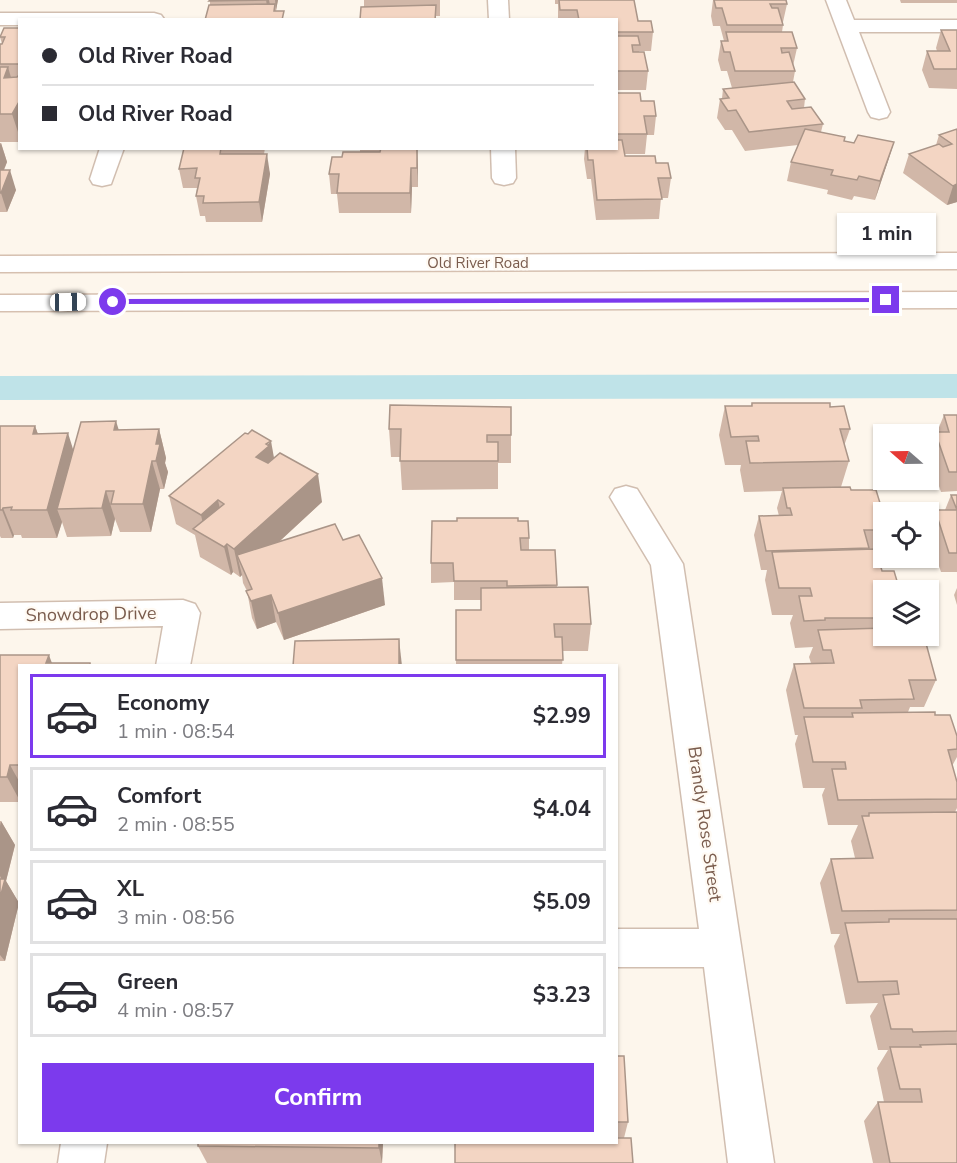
<!DOCTYPE html>
<html lang="en">
<head>
<meta charset="utf-8">
<style>
	body { margin:0; font-family:"Nunito Sans",sans-serif; background:#f2f2f3; color:#2b2b33; height:100vh; display:flex; flex-direction:column; font-size:22px; white-space:nowrap }
	* { box-sizing:border-box; margin:0 }
	p { font-size:20px; color:#7c7c81 }
	.icon { flex:none; width:33px; height:33px; fill:none; stroke:currentColor; stroke-width:2; stroke-linecap:round; stroke-linejoin:round }
	.map { position:relative; flex:1; overflow:hidden }
	.panel { position:absolute; left:18px; top:664px; width:600px; height:480px; display:flex; flex-direction:column; background:#fff; border-radius:0px; box-shadow:0 2px 4px #0004 }
	.panel>* { flex:none }
	.top-card { position:absolute; left:18px; top:18px; width:600px; height:132px; border-radius:0px; box-shadow:0 2px 4px #0004; display:grid; align-content:center; height:132px; padding:0 24px; background:#fff }
	.needle { width:39px; rotate:290deg }
	.fabs { position:absolute; left:873px; top:424px; display:grid; gap:12px }
	.fabs a { display:grid; place-items:center; width:66px; height:66px; border-radius:0px; background:#fff; box-shadow:0 2px 4px #0004; font-size:30px }
	.end { position:absolute; width:27px; height:27px; margin:-14px; border:8px solid #7c3aed; background:#fff; box-shadow:0 0 0 3px #fff }
	.from { border-radius:50% }
	.bubble { position:absolute; height:42px; border-radius:0px; background:#fff; box-shadow:0 2px 4px #0004; font-size:20px; font-weight:700; line-height:42px; text-align:center }
	.car { position:absolute; width:18px; height:36px; margin:-18px -9px; border-radius:8px; box-shadow:0 0 4px 2px #0007; background:linear-gradient(#fff 24%,#345 0 40%,#fff 0 76%,#345 0 86%,#fff 0) }
	.top-card b { display:flex; align-items:center; gap:21px; height:57px; font-size:22px }
	.top-card b+b { border-top:2px solid #e1e1e2 }
	.top-card i { width:15px; height:15px; background:#2b2b33 }
	ul { padding:10px 0 0; list-style:none }
	li { display:flex; align-items:center; gap:18px; height:84px; margin:0 12px 9px; padding:0 12px; border:3px solid #e1e1e2; border-radius:0px }
	li div { flex:1 }
	li b { display:block; font-size:22px }
	li em { font-style:normal; font-weight:700 }
	li.active { border-color:#7c3aed }
	li>.icon { width:54px; height:54px; stroke-width:1.5 }
	.action { display:flex; gap:12px; margin-top:auto; padding:12px 24px }
	.action a { flex:1; height:69px; border-radius:0px; background:#7c3aed; color:#fff; font-size:24px; font-weight:700; line-height:69px; text-align:center }
	.map>svg:first-child { display:block }
	.lines { fill:none; stroke-linecap:round; stroke-linejoin:round }
	.canal { fill:#bfe3e8; fill-rule:evenodd }
	.minor-casing { stroke:#d1beb0; stroke-width:3 }
	.secondary-casing { stroke:#d6c0b0; stroke-width:3 }
	.minor { fill:#fff; fill-rule:evenodd }
	.secondary { fill:#fff; fill-rule:evenodd }
	.wall { fill:#d1b7a8 }
	.shaded-wall { fill:#aa9588 }
	.building { fill:#f3d5c3; stroke:#aa9588; stroke-width:1.5 }
	.route { fill:#7c3aed }
	.labels { text-anchor:middle; dominant-baseline:central; stroke-width:4.5; stroke-linejoin:round; paint-order:stroke }
	.far-street-label { font-size:15px; fill:#7a5c4d; stroke:#fffaf3 }
	.street-label { font-size:18px; fill:#7a5c4d; stroke:#fffaf3 }
</style>
</head>
<body>
<div class="map">
<svg width="957" height="1163" viewBox="0 0 957 1163">
	<rect width="100%" height="100%" fill="#fdf6ec"/>
	<g class="lines">
		<!-- canal -->
		<path class="canal" d="M957 374V398L0 400V376Z"/>
		<!-- minor casing -->
		<g class="minor-casing">
			<g id="minor">
				<path d="M488 0H508L509 20H489Z"/>
				<path d="M826 0H846L854 20H957V32H859L890 112 887 117 879 119 871 117 868 112Z"/>
				<path d="M0 13H154L161 15 164 19 20 20V25H0Z"/>
				<path d="M100 148H124L111 184 102 186 93 184 90 179Z"/>
				<path d="M491 148H515L516 178 513 183 504 185 495 183 492 178Z"/>
				<path d="M626 486 637 489 683 564 774 1163H728L704 967H616V929H699L651 565 610 497 615 489Z"/>
				<path d="M183 600 195 604 200 613 190 666H156L163 626 0 629V603Z"/>
				<path d="M61 1143H107L104 1163H58Z"/>
			</g>
		</g>
		<!-- secondary casing -->
		<g class="secondary-casing">
			<g id="secondary">
				<path d="M957 253V269L0 272V256Z"/>
				<path d="M957 292V308L0 311V295Z"/>
			</g>
		</g>
		<!-- minor -->
		<use href="#minor" class="minor"/>
		<!-- secondary -->
		<use href="#secondary" class="secondary"/>
	</g>
	<!-- wall -->
	<g class="wall">
		<path d="M210 0H278L276 11 210 5Z"/>
		<path d="M364 0H440V16H436V20H360L364 7Z"/>
		<path d="M555 0H634L638 21 653 32 651 51H639L648 71 646 90H616V20H558V4H555Z"/>
		<path d="M713 0H786L787 4 783 22V25L782 32 797 48 793 66 795 71 793 82 805 99 804 108 823 124 821 132 844 141 854 143 894 142 888 161 875 200 854 196 852 200 827 194 828 190 787 181 791 162 798 145 745 151 732 130H725L717 118 720 99 722 98 723 89 732 88 727 71H721L718 60 721 41H724L720 26H713L711 16Z"/>
		<path d="M900 0H957V3H901Z"/>
		<path d="M20 28V142H0V44H2L0 37Z"/>
		<path d="M941 30H957V89L929 88 922 70 927 51H937L936 48Z"/>
		<path d="M616 93 641 101 656 116 654 135H647L645 154H624L625 156 656 163 671 178 668 198H661L659 219 596 220 591 179H587L584 159 585 148H616Z"/>
		<path d="M957 129V202L947 205 903 173 909 154 936 145 939 135Z"/>
		<path d="M0 143H1L7 162 4 170 16 190 7 212H0Z"/>
		<path d="M184 148H265L264 154 270 174 262 222H206L205 216H200L196 196 197 188H183L179 169Z"/>
		<path d="M360 148H417L418 187H412L411 213H339L337 194H331L329 174 342 157 360 152Z"/>
		<path d="M752 403 830 407 850 429 844 446 849 461 841 487 851 490 884 516V541L881 549H876L884 591V636L936 680 924 707H910L908 712 935 715 957 736V757L952 766 957 782V808L955 812H957V1163H873L864 1121 878 1102H884L877 1068 888 1050H878L870 1016 878 1003 846 1004 834 946 840 934H831L820 883 831 859 855 858 851 841 858 825H828L822 795 825 788H803L795 744 798 735H795L786 690 794 664 811 663 809 657 813 647 795 648 790 623 793 615H772L765 580 767 570H761L754 535 759 516H779L777 508 782 491 744 492 740 470 741 465H725L719 435 725 406H751Z"/>
		<path d="M390 405 511 435V463H498V489L402 490 400 457H391L389 429Z"/>
		<path d="M944 415H957V491L941 492 928 454V450L935 432H937Z"/>
		<path d="M0 426H35L38 434 73 449 119 430 159 429 166 458 165 463 168 472 164 489H160L151 532H120L115 519 111 536 67 537 62 522 57 538H22L21 535H14L13 538H1L0 536Z"/>
		<path d="M274 458 322 502 279 542 343 540 385 605 284 640 276 622 257 629 252 618 247 591 243 583 242 575 240 577 233 572 231 575 200 557 195 535 176 524 169 496Z"/>
		<path d="M951 495H957V572H941L928 534V526L935 510H945Z"/>
		<path d="M518 521 529 538V550H555L557 587 591 624 588 651H563L562 666H456V610H481V600H454V582L431 583V563Z"/>
		<path d="M957 588V605L954 595Z"/>
		<path d="M0 655 52 663H90L92 666H20V802H0Z"/>
		<path d="M0 821H1L15 845 6 881 19 903 5 961H0Z"/>
		<path d="M616 1056 628 1122 624 1138 616 1143Z"/>
		<path d="M383 1143 382 1163H207L198 1146Z"/>
	</g>
	<!-- shaded-wall -->
	<g class="shaded-wall">
		<path d="M266 0H269L271 10 269 19Z"/>
		<path d="M275 0H278L276 10Z"/>
		<path d="M8 67 16 95 4 78Z"/>
		<path d="M20 100V138L12 114Z"/>
		<path d="M894 142 888 161 875 200 880 181Z"/>
		<path d="M1 143 7 162 0 179V145Z"/>
		<path d="M417 148 418 166V187L417 168Z"/>
		<path d="M267 154 270 174 262 222 259 202Z"/>
		<path d="M411 168 412 187 411 213 410 193Z"/>
		<path d="M10 170 16 190 7 212 1 193Z"/>
		<path d="M957 184V202L947 205 953 186Z"/>
		<path d="M116 421 125 450 114 430Z"/>
		<path d="M35 426 45 454 33 434Z"/>
		<path d="M159 429 166 458 165 463 168 472 164 489 156 461V444Z"/>
		<path d="M68 433 77 462 57 509 62 522 57 538 47 510Z"/>
		<path d="M271 441 276 469 256 457Z"/>
		<path d="M152 461 160 489 151 532 143 504Z"/>
		<path d="M318 474 322 502 245 573 237 555 242 575 240 577 234 549Z"/>
		<path d="M106 491 115 519 111 536 102 508Z"/>
		<path d="M218 500 224 528 206 537 201 515Z"/>
		<path d="M3 508 14 535 13 538 2 510Z"/>
		<path d="M227 544 233 572 231 575 224 547Z"/>
		<path d="M382 578 385 605 284 640 278 613Z"/>
		<path d="M271 595 276 622 257 629 251 601Z"/>
		<path d="M399 639 402 666H399Z"/>
		<path d="M49 655 53 666 46 663Z"/>
		<path d="M10 765 20 783V801L7 777Z"/>
		<path d="M1 821 15 845 6 881 19 903 5 961 0 955V898L4 883 0 876V826Z"/>
		<path d="M379 1143H383L382 1163 379 1148Z"/>
	</g>
	<!-- building -->
	<g class="building">
		<path d="M210 0H266L209 1Z"/>
		<path d="M559 0H634L638 21H651L653 32H616V20H579L577 10H560Z"/>
		<path d="M714 0H786L787 4H770L772 8H778L783 25H727L722 8H716Z"/>
		<path d="M275 4 274 11H284L282 20H205L209 5Z"/>
		<path d="M436 5 435 20H360L361 7Z"/>
		<path d="M4 28H20V64H0V44H2L5 37H0Z"/>
		<path d="M941 30H957V69H934L927 51H950Z"/>
		<path d="M726 32H792L797 48H781L782 53 789 52 795 71H735L730 52H724L721 41H728Z"/>
		<path d="M616 36H638L640 45H632L633 52H644L648 71H616Z"/>
		<path d="M0 67H8L4 78 17 77 20 74V100L12 114H0Z"/>
		<path d="M794 82 805 99 787 101 792 109 811 107 823 124 749 132 736 110 728 111 720 99 729 98 723 89Z"/>
		<path d="M616 93H640L641 101H654L656 116H644L647 134H616Z"/>
		<path d="M805 129 845 137 844 141 854 143 858 135 894 142 880 181 859 176 857 180 831 175 833 170 791 162Z"/>
		<path d="M957 129V184L953 186 909 154 939 144 943 147 952 144 939 135Z"/>
		<path d="M616 140H622L625 156H655L656 163H668L671 178H658L662 199 597 200 593 160H588L587 148H616Z"/>
		<path d="M184 148H221L220 154H267L259 202 203 203 204 196H196L200 178H195L197 168 179 169Z"/>
		<path d="M381 148H417V168H411L410 193H337L339 174H329L332 157H342L343 152H380Z"/>
		<path d="M0 170H10L1 193H0Z"/>
		<path d="M752 403H830V407L844 406 850 429H840L849 461 750 463 746 441H759L758 436 731 437 725 406H752Z"/>
		<path d="M390 405 511 407V435H487V442H498V461H400L401 429H389Z"/>
		<path d="M944 415H957V472H949L935 432H949Z"/>
		<path d="M116 421 114 430 159 429 156 444H160L156 461H152L143 504H111L114 491H106L102 508 57 509 81 422Z"/>
		<path d="M0 426H35L33 434 68 433 47 510H11L12 507 3 508 2 510H0Z"/>
		<path d="M252 430 271 441 266 444 269 446 256 457 268 463 280 453 318 474 234 549 227 544 224 547 193 529 224 504 218 500 201 515 169 496 245 433 248 434Z"/>
		<path d="M850 487 851 490H876L884 516V530H864L869 548 766 551 759 516 792 515 790 508H787L783 488Z"/>
		<path d="M951 495H957V553H949L935 510H957Z"/>
		<path d="M457 518H518V521H528L529 538H520L521 550H555L557 585 507 586V581H454L453 563H431L432 521H457Z"/>
		<path d="M335 524 343 540 359 535 382 578 278 613 271 595 251 601 246 591 252 589 237 555Z"/>
		<path d="M876 549 882 571H894L900 591H884V618H825V620L804 621 799 596H812L810 588H779L772 552Z"/>
		<path d="M588 587 591 624H554L555 637H562L563 660H456V610H481V588Z"/>
		<path d="M884 628V636H924L936 680H909L914 699 860 700 862 708H804L794 664 834 663 831 650H823L818 630Z"/>
		<path d="M399 639V666H293L295 641Z"/>
		<path d="M0 655H49L46 663H90V666H20V765H10L7 777H0Z"/>
		<path d="M935 712V715H950L957 736V749L948 750 957 782V799L838 800 832 769H846L845 762H813L804 717H853L852 713Z"/>
		<path d="M957 812V910L842 911 831 859 873 858 862 816H869V813Z"/>
		<path d="M0 879H5L0 898Z"/>
		<path d="M889 919H957V1031L913 1032 912 1029H891L883 995 899 994 897 981 858 982 845 923 889 922Z"/>
		<path d="M957 1044V1163H890L878 1102H922L920 1089H900L890 1047H921L920 1045Z"/>
		<path d="M616 1056H624L628 1122H616Z"/>
		<path d="M616 1138H631L633 1163H455V1143H616Z"/>
		<path d="M198 1143H379V1148L198 1146Z"/>
	</g>
	<!-- route -->
	<path class="route" d="M886 298 890 300 889 302 113 304 109 302 113 299Z"/>
	<g class="labels">
		<!-- far-street labels -->
		<g class="far-street-label">
			<text x="478" y="263">Old River Road</text>
		</g>
		<!-- street labels -->
		<g class="street-label">
			<text transform="translate(91 614) rotate(-1)">Snowdrop Drive</text>
			<text transform="translate(705 824) rotate(82)">Brandy Rose Street</text>
		</g>
	</g>
</svg>
<div class="fabs">
<a><svg class="needle" viewBox="-14 -14 28 28"><path d="M0-13l5 13h-10z" fill="#e53935"/><path d="M0 13l5-13h-10z" fill="#7c7c81"/></svg></a>
<a><svg class="icon" aria-label="locate" viewBox="0 0 24 24"><circle cx="12" cy="12" r="6"/><path d="M12 2v4M12 18v4M2 12h4M18 12h4"/></svg></a>
<a><svg class="icon" aria-label="layers" viewBox="0 0 24 24"><path d="M12 4l9 5-9 5-9-5zM3 14l9 5 9-5"/></svg></a>
</div>
<i class="end from" style="left:113px;top:302px"></i>
<i class="end" style="left:886px;top:300px"></i>
<div class="bubble" style="left:837px;top:213px;width:99px">1 min</div>
<i class="car" style="left:68px;top:302px;rotate:89deg"></i>
<div class="top-card">
<b><i class="from"></i>Old River Road</b>
<b><i></i>Old River Road</b>
</div>
<section class="panel">
<ul>
<li class="active"><svg class="icon" aria-label="car" viewBox="0 0 24 24"><path d="M5 17H2v-5l4-1 3-4h7l3 4 3 1v5h-3M9 17h6M6 11h13"/><circle cx="7" cy="17" r="2"/><circle cx="17" cy="17" r="2"/></svg><div><b>Economy</b><p>1 min · 08:54</p></div><em>$2.99</em></li>
<li><svg class="icon" aria-label="car" viewBox="0 0 24 24"><path d="M5 17H2v-5l4-1 3-4h7l3 4 3 1v5h-3M9 17h6M6 11h13"/><circle cx="7" cy="17" r="2"/><circle cx="17" cy="17" r="2"/></svg><div><b>Comfort</b><p>2 min · 08:55</p></div><em>$4.04</em></li>
<li><svg class="icon" aria-label="car" viewBox="0 0 24 24"><path d="M5 17H2v-5l4-1 3-4h7l3 4 3 1v5h-3M9 17h6M6 11h13"/><circle cx="7" cy="17" r="2"/><circle cx="17" cy="17" r="2"/></svg><div><b>XL</b><p>3 min · 08:56</p></div><em>$5.09</em></li>
<li><svg class="icon" aria-label="car" viewBox="0 0 24 24"><path d="M5 17H2v-5l4-1 3-4h7l3 4 3 1v5h-3M9 17h6M6 11h13"/><circle cx="7" cy="17" r="2"/><circle cx="17" cy="17" r="2"/></svg><div><b>Green</b><p>4 min · 08:57</p></div><em>$3.23</em></li>
</ul>
<div class="action"><a>Confirm</a></div>
</section>
</div>
</body>
</html>
